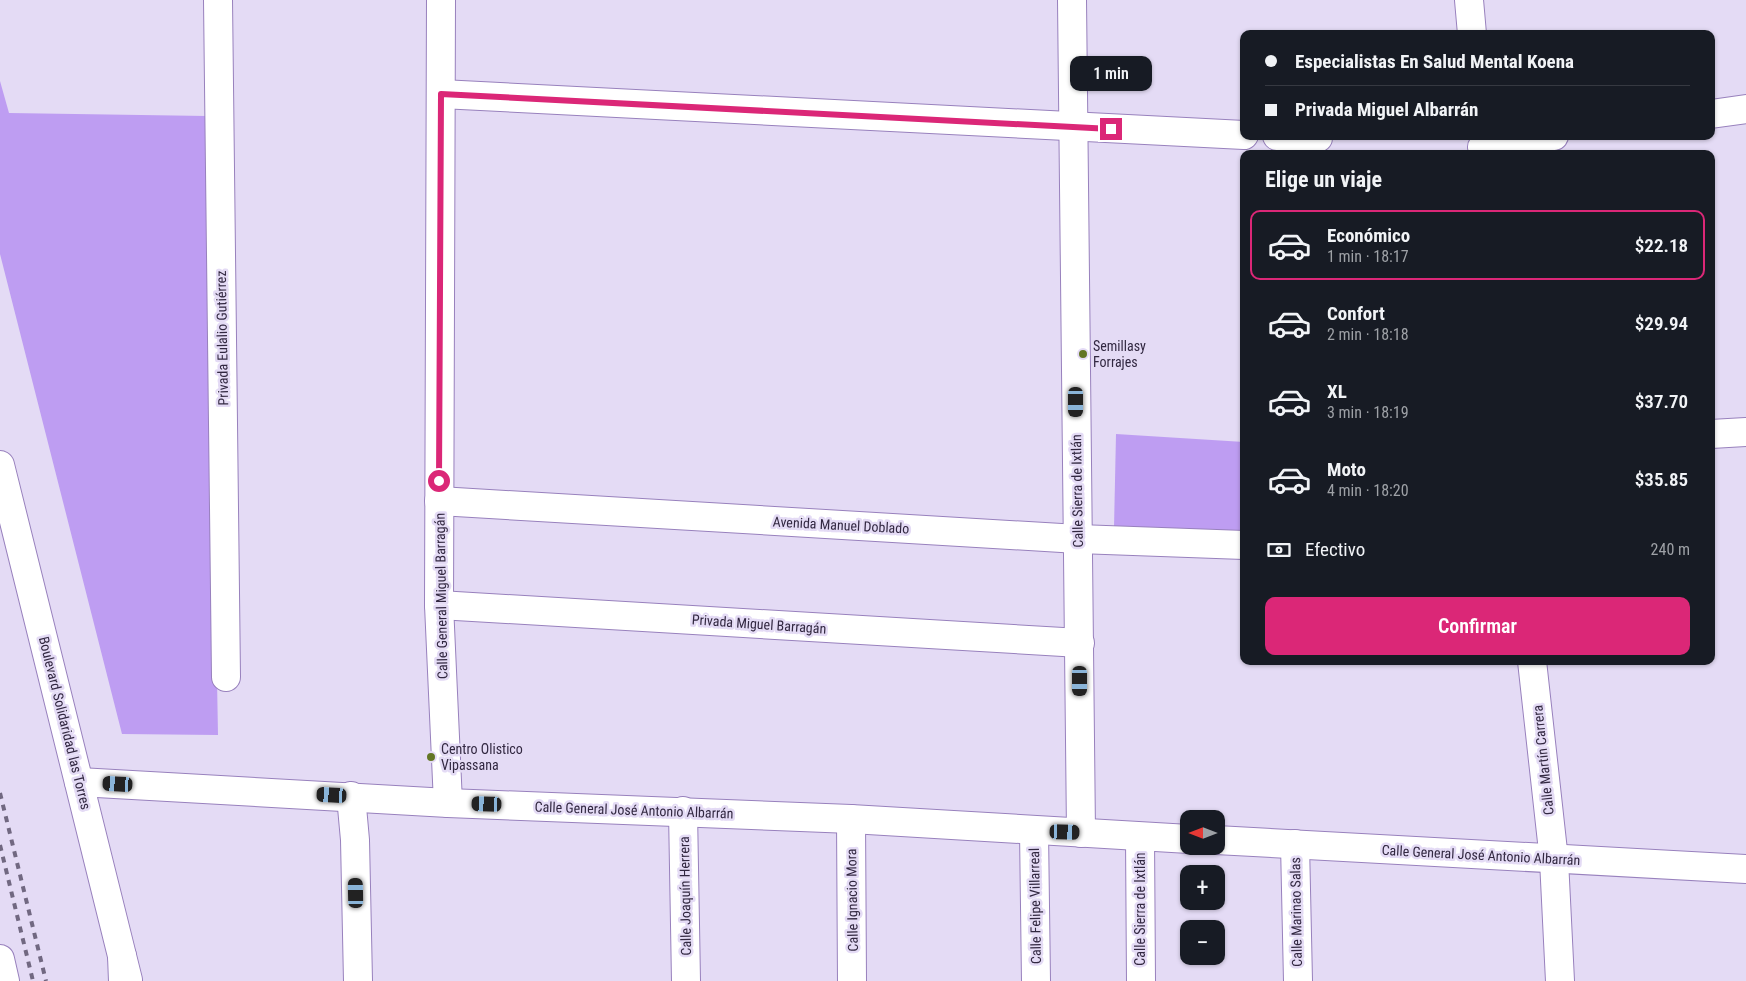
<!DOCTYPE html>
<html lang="es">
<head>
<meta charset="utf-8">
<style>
	body { margin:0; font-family:"Roboto Condensed",sans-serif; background:#242831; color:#f1f3f6; height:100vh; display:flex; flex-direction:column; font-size:19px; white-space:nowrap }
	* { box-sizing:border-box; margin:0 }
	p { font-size:16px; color:#9ea1a6 }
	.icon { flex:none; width:28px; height:28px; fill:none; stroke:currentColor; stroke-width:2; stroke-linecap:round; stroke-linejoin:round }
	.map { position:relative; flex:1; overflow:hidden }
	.details { position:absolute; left:1240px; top:150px; width:475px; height:515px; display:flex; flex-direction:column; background:#171b24; border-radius:10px; box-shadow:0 1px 4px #0004 }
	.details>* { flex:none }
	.top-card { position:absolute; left:1240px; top:30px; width:475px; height:110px; border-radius:10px; box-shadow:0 1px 4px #0004; display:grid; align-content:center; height:110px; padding:0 25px; background:#171b24 }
	.needle { width:32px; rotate:270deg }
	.controls { position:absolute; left:1180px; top:810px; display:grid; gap:10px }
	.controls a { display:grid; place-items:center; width:45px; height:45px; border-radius:10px; background:#171b24; box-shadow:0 1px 4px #0004; font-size:25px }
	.end { position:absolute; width:22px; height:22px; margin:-11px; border:6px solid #db2777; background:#fff; box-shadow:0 0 0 2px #fff }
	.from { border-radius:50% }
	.bubble { position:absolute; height:35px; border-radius:10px; background:#171b24; box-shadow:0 1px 4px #0004; font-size:16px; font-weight:600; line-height:35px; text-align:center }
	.car { position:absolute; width:15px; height:30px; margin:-15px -8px; border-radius:6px; box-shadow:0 0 4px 1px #0007; background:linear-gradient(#222 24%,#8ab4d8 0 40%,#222 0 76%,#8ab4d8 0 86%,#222 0) }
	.top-card b { display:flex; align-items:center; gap:18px; height:48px; font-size:19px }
	.top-card b+b { border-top:1px solid #363941 }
	.top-card i { width:12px; height:12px; background:#f1f3f6 }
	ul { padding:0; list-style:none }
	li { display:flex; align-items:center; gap:15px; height:70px; margin:0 10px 8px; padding:0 15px; border:2px solid transparent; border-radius:10px }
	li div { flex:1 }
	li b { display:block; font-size:19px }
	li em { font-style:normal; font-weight:600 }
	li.on { border-color:#db2777 }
	li>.icon { width:45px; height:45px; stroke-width:1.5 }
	h2 { padding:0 25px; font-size:22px; line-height:60px }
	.pay { display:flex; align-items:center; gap:12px; height:55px; padding:0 25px; font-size:19px }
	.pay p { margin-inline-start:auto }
	.cta { display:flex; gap:10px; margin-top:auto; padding:10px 25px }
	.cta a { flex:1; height:58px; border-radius:10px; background:#db2777; color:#fff; font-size:20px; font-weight:600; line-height:58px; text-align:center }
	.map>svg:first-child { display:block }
	.green { fill:#be9df2 }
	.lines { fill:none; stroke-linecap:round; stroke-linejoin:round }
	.street-casing { stroke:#9881bd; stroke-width:30 }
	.secondary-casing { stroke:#9881bd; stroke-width:30 }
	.highway-casing { stroke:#9881bd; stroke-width:30 }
	.street { stroke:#fff; stroke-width:28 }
	.secondary { stroke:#fff; stroke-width:28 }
	.highway { stroke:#fff; stroke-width:28 }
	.rail { stroke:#716881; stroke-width:4; stroke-dasharray:6 6; stroke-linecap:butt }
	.route { stroke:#db2777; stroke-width:6 }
	.poi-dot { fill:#637625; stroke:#e4dbf5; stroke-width:2 }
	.labels { text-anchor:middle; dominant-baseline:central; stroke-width:5; stroke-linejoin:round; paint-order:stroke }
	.street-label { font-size:14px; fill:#322841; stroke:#e4dbf5 }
	.poi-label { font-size:14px; fill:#322841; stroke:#e4dbf5; text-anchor:start }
</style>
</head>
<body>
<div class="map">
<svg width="1746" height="981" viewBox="0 0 1746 981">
	<rect width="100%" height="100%" fill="#e4dbf5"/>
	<!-- green -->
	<g class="green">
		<path d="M0 81 9 113 207 116 218 735 122 734 0 254Z"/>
		<path d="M1116 434 1244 442V535L1114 528Z"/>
	</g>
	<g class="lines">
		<!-- street casing -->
		<g class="street-casing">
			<g id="street">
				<path d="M218 0 226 677"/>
				<path d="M441 0 439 605 448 803"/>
				<path d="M1072 0 1081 833"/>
				<path d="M1469 0 1472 34"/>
				<path d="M441 94 1244 135"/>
				<path d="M1711 114 1746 109"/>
				<path d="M1277 136 1318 138"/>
				<path d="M1482 147 1554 136"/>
				<path d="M1711 434 1746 432"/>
				<path d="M439 501 1078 539 1244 545"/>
				<path d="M439 605 1080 643"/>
				<path d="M1532 661 1554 860 1560 981"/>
				<path d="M351 796 355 840 358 981"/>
				<path d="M683 811 686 981"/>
				<path d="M851 819 852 981"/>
				<path d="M1034 831 1036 981"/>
				<path d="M1140 837 1141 981"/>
				<path d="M1295 844 1298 981"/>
			</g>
		</g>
		<!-- secondary casing -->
		<g class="secondary-casing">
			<g id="secondary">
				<path d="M0 465 128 980"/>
				<path d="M79 782 448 803 851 819 1189 839"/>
				<path d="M1216 840 1746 869"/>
			</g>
		</g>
		<!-- highway casing -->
		<g class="highway-casing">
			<g id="highway">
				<path d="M122 956 123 981"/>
				<path d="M0 959 5 981"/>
			</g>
		</g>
		<!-- street -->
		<use href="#street" class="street"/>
		<!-- secondary -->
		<use href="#secondary" class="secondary"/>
		<!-- highway -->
		<use href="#highway" class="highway"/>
		<!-- rail -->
		<g class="rail">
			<path d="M0 793 46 981"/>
			<path d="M0 845 33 981"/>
		</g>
	</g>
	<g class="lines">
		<!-- route -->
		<path class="route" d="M439 481 441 94 1111 129"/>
	</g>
	<!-- markers -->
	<g class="poi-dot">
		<circle cx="1083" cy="354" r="5"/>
		<circle cx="431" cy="757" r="5"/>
	</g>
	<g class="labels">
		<!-- street labels -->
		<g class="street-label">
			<text transform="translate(222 338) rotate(-91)">Privada Eulalio Gutiérrez</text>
			<text transform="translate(1077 491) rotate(-91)">Calle Sierra de Ixtlán</text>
			<text transform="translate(841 525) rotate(3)">Avenida Manuel Doblado</text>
			<text transform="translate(441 596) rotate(-91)">Calle General Miguel Barragán</text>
			<text transform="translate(759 624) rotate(4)">Privada Miguel Barragán</text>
			<text transform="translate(65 723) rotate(76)">Boulevard Solidaridad las Torres</text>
			<text transform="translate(1543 760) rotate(-96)">Calle Martín Carrera</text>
			<text transform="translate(634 810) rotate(2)">Calle General José Antonio Albarrán</text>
			<text transform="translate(1481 855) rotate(3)">Calle General José Antonio Albarrán</text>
			<text transform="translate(685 896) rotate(-91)">Calle Joaquín Herrera</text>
			<text transform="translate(852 900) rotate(-91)">Calle Ignacio Mora</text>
			<text transform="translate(1035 906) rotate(-91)">Calle Felipe Villarreal</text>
			<text transform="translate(1140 909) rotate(-90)">Calle Sierra de Ixtlán</text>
			<text transform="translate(1296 912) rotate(-91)">Calle Marinao Salas</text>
		</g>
		<!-- poi labels -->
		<g class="poi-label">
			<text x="1093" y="346">Semillasy<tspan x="1093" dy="16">Forrajes</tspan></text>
			<text x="441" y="749">Centro Olistico<tspan x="441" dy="16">Vipassana</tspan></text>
		</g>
	</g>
</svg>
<div class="controls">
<a><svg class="needle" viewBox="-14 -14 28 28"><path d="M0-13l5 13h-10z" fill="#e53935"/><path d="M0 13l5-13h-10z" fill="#9ea1a6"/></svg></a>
<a>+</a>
<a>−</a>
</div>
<i class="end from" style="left:439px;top:481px"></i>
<i class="end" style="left:1111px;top:129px"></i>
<div class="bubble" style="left:1070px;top:56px;width:82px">1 min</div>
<i class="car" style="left:1076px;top:402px;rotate:180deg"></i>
<i class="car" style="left:1080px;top:681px;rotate:180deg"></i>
<i class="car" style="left:118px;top:784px;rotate:273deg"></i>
<i class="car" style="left:332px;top:795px;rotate:273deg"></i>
<i class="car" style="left:487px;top:804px;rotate:272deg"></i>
<i class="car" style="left:1065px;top:832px;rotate:92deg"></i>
<i class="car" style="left:356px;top:893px;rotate:359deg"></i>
<div class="top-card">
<b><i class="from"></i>Especialistas En Salud Mental Koena</b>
<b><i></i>Privada Miguel Albarrán</b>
</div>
<section class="details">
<h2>Elige un viaje</h2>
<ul>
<li class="on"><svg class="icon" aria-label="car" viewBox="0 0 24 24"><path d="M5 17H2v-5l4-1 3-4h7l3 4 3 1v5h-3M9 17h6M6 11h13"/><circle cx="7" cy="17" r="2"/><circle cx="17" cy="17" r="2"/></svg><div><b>Económico</b><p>1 min · 18:17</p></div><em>$22.18</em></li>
<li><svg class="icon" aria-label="car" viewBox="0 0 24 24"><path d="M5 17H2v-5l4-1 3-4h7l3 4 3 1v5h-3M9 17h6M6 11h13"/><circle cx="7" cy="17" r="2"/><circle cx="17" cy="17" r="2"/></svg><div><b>Confort</b><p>2 min · 18:18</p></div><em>$29.94</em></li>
<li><svg class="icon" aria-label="car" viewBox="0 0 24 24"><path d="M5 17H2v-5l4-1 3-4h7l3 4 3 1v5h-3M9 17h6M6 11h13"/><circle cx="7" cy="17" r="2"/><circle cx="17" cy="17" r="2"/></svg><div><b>XL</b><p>3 min · 18:19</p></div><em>$37.70</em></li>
<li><svg class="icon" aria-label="car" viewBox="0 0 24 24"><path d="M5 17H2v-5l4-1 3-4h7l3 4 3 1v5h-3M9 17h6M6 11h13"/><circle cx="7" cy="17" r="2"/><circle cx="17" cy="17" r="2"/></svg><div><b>Moto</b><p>4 min · 18:20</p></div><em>$35.85</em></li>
</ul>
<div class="pay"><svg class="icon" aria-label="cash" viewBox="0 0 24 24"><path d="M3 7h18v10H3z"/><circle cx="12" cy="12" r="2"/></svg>Efectivo<p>240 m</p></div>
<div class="cta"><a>Confirmar</a></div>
</section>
</div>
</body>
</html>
